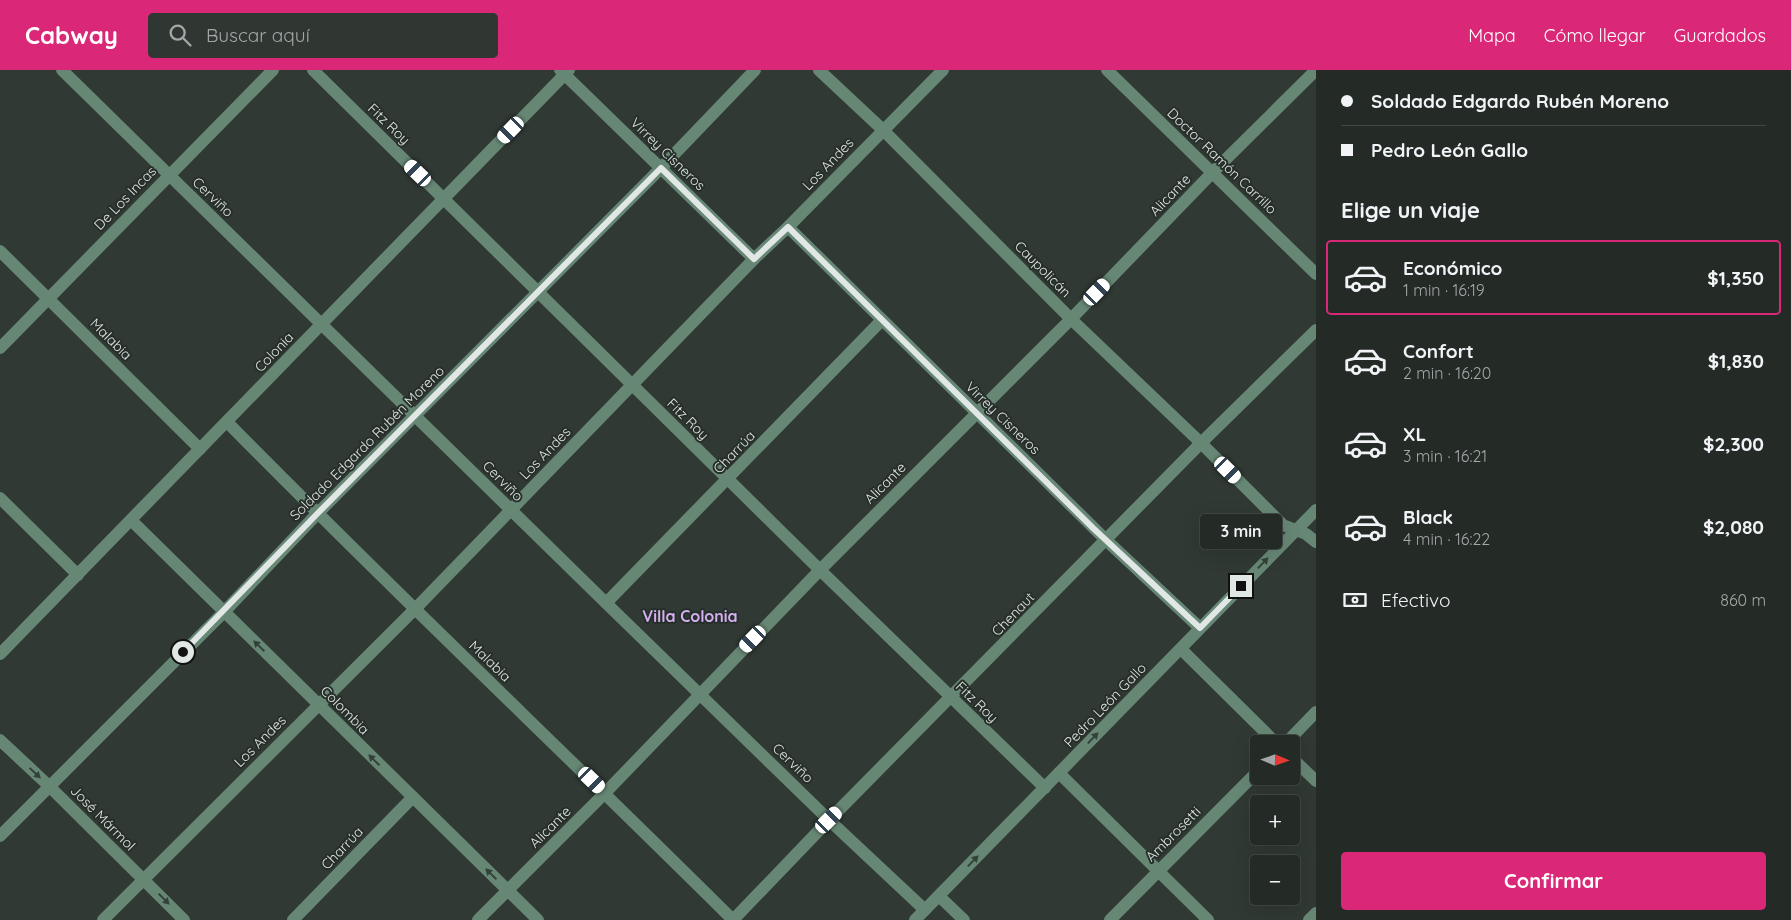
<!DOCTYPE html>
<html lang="es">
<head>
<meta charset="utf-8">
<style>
	body { margin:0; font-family:Quicksand,sans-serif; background:#303733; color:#f1f3f6; height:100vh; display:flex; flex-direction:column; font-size:19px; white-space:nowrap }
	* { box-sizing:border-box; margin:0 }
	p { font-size:16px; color:#a3a7a7 }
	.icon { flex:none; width:28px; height:28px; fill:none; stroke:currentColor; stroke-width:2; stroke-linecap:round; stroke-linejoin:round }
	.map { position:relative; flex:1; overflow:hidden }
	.sheet { display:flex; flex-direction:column; background:#242b27; width:475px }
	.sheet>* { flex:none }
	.guide { display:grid; align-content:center; height:110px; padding:0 25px; background:#242b27 }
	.needle { width:32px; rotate:92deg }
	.fabs { position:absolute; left:1250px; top:665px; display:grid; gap:10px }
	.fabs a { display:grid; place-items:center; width:50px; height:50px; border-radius:5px; background:#242b27; box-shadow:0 5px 20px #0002,0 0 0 1px #414744; font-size:25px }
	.end { position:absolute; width:22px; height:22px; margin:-11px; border:6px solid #e1e7e4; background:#111; box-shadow:0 0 0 2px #111 }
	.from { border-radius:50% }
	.bubble { position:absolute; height:35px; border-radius:5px; background:#242b27; box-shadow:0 5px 20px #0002,0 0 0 1px #414744; font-size:16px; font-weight:700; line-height:35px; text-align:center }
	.car { position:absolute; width:15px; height:30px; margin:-15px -8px; border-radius:6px; box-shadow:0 0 4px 1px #0007; background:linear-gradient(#fff 24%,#345 0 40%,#fff 0 76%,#345 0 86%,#fff 0) }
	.guide b { display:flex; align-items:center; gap:18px; height:48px; font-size:19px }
	.guide b+b { border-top:1px solid #414744 }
	.guide i { width:12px; height:12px; background:#f1f3f6 }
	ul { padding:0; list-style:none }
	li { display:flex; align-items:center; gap:15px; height:75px; margin:0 10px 8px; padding:0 15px; border:2px solid transparent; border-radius:5px }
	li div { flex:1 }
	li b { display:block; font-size:19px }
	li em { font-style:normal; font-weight:700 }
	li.current { border-color:#db2777 }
	li>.icon { width:45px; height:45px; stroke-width:1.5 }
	h2 { padding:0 25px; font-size:22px; line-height:60px }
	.pay { display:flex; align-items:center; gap:12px; height:55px; padding:0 25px; font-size:19px }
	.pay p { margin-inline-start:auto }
	.primary-button { display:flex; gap:10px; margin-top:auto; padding:10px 25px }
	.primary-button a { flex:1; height:58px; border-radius:5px; background:#db2777; color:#fff; font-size:20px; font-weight:700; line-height:58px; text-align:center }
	header { display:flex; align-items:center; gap:30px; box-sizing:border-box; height:70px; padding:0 25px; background:#db2777; color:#fff }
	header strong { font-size:24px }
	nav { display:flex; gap:28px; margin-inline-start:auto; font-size:18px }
	.search { width:350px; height:45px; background:#303733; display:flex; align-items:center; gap:12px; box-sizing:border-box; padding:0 18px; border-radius:5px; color:#a3a7a7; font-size:19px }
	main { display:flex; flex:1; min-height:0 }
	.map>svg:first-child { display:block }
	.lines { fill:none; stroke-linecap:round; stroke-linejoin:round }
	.minor { stroke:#678775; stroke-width:12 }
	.oneway { fill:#344139 }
	.route { stroke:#e1e7e4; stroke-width:6 }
	.labels { text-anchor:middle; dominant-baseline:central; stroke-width:4; stroke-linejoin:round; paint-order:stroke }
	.street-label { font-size:14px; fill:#e1e7e4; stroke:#272f2a }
	.quarter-label { font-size:16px; font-weight:bold; fill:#d5aff1; stroke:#272f2a }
</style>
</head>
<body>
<header>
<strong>Cabway</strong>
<div class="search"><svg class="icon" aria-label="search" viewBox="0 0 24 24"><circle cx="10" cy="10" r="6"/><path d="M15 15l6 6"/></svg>Buscar aquí</div>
<nav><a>Mapa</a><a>Cómo llegar</a><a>Guardados</a></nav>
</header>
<main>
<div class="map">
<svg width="1316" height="850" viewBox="0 0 1316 850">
	<rect width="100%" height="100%" fill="#303934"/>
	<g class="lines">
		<!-- minor -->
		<g class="minor">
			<path d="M62 0 606 533 829 750 925 840"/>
			<path d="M313 0 820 500 1045 718"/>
			<path d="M560 0 754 189"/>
			<path d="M819 0 883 60 1071 249 1201 373 1283 455 1306 464 1316 472"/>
			<path d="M1107 0 1316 204"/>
			<path d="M788 157 1106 470 1200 558"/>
			<path d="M0 181 200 379"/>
			<path d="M0 278 273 0"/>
			<path d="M227 352C393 521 565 683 733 850"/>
			<path d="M0 428 78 505"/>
			<path d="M131 450 538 850"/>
			<path d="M606 533 882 250"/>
			<path d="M1181 579 1277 674"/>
			<path d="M0 584 569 0"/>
			<path d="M0 670 49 716 184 850"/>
			<path d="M1285 674 1316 642"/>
			<path d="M1291 687 1316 711"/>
			<path d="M1059 703 1208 850"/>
			<path d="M0 766 224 542 317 444 661 98 755 0"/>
			<path d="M939 826 964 850"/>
			<path d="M103 850 415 539 754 189 788 157 943 0"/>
			<path d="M293 850 413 727"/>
			<path d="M478 850 605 723 820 500 1071 249 1212 103 1316 0"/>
			<path d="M733 850 829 750 1201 373 1316 260"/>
			<path d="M915 850 1316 440"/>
			<path d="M1110 850 1259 700"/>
			<path d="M1309 850 1316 843"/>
		</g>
	</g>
	<!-- one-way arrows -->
	<defs><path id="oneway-solid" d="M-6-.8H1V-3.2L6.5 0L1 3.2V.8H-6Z" transform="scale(1.25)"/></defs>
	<g class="oneway">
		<use href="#oneway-solid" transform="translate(1263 493) rotate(-46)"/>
		<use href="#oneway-solid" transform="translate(259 576) rotate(-136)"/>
		<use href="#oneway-solid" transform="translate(1093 668) rotate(-46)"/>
		<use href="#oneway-solid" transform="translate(374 690) rotate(-136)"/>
		<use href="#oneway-solid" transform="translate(35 703) rotate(43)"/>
		<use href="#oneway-solid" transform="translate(973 791) rotate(-46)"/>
		<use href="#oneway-solid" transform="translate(491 804) rotate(-136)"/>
		<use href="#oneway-solid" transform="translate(164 829) rotate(45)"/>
	</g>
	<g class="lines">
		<!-- route -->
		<path class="route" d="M183 582 317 444 661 98 754 189 788 157 1093 458 1200 558 1241 516"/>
	</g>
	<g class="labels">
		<!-- street labels -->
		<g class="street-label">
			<text transform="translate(389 54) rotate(44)">Fitz Roy</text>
			<text transform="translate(668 84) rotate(44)">Virrey Cisneros</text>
			<text transform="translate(1222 91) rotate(44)">Doctor Ramón Carrillo</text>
			<text transform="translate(828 94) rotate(-46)">Los Andes</text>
			<text transform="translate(1170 125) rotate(-46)">Alicante</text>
			<text transform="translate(213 127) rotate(44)">Cerviño</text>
			<text transform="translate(125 128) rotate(-46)">De Los Incas</text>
			<text transform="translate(1043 199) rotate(45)">Caupolicán</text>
			<text transform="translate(111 269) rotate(45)">Malabia</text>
			<text transform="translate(274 282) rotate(-46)">Colonia</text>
			<text transform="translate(1003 348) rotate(44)">Virrey Cisneros</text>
			<text transform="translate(688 349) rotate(45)">Fitz Roy</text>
			<text transform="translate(367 373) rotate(-45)">Soldado Edgardo Rubén Moreno</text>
			<text transform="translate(734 382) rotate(-46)">Charrúa</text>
			<text transform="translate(545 383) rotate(-46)">Los Andes</text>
			<text transform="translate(503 411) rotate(45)">Cerviño</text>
			<text transform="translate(885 413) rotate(-45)">Alicante</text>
			<text transform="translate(1013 544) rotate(-46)">Chenaut</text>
			<text transform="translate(490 591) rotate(44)">Malabia</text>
			<text transform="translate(977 632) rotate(44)">Fitz Roy</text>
			<text transform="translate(1105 635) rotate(-46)">Pedro León Gallo</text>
			<text transform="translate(345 640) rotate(45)">Colombia</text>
			<text transform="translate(260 671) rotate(-45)">Los Andes</text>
			<text transform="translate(793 693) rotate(44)">Cerviño</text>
			<text transform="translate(103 748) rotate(45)">José Mármol</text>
			<text transform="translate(550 757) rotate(-45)">Alicante</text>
			<text transform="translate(1173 764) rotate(-45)">Ambrosetti</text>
			<text transform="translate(342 778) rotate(-46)">Charrúa</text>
		</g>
		<!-- quarter labels -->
		<g class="quarter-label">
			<text x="690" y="546">Villa Colonia</text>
		</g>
	</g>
</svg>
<div class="fabs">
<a><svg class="needle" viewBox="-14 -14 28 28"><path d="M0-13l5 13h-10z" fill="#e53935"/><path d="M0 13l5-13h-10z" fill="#a3a7a7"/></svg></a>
<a>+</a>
<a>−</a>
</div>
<i class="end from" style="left:183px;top:582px"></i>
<i class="end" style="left:1241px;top:516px"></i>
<div class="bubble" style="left:1200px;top:444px;width:82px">3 min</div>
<i class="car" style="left:511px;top:60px;rotate:224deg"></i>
<i class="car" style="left:418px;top:103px;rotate:314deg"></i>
<i class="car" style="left:1097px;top:222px;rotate:44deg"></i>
<i class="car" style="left:1228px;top:400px;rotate:135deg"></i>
<i class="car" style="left:753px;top:569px;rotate:224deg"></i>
<i class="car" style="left:592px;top:710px;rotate:134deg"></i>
<i class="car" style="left:829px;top:750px;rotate:45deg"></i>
</div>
<section class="sheet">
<div class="guide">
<b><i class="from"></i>Soldado Edgardo Rubén Moreno</b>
<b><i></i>Pedro León Gallo</b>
</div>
<h2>Elige un viaje</h2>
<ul>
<li class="current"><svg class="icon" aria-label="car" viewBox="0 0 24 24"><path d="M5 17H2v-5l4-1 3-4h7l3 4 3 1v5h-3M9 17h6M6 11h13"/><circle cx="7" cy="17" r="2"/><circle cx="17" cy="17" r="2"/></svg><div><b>Económico</b><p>1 min · 16:19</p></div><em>$1,350</em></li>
<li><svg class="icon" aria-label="car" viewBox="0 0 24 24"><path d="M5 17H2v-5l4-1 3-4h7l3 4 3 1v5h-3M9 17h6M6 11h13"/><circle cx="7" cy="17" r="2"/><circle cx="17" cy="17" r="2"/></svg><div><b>Confort</b><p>2 min · 16:20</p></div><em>$1,830</em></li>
<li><svg class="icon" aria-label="car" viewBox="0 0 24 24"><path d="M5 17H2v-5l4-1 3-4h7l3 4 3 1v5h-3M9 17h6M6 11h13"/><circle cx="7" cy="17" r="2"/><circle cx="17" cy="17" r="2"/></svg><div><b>XL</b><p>3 min · 16:21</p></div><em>$2,300</em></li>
<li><svg class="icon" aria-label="car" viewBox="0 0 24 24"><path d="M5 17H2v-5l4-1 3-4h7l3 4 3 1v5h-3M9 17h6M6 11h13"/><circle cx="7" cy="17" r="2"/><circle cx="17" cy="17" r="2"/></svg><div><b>Black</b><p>4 min · 16:22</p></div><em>$2,080</em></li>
</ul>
<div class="pay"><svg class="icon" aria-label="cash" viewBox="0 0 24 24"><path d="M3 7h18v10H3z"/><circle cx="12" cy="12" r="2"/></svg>Efectivo<p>860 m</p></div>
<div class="primary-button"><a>Confirmar</a></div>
</section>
</main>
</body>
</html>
